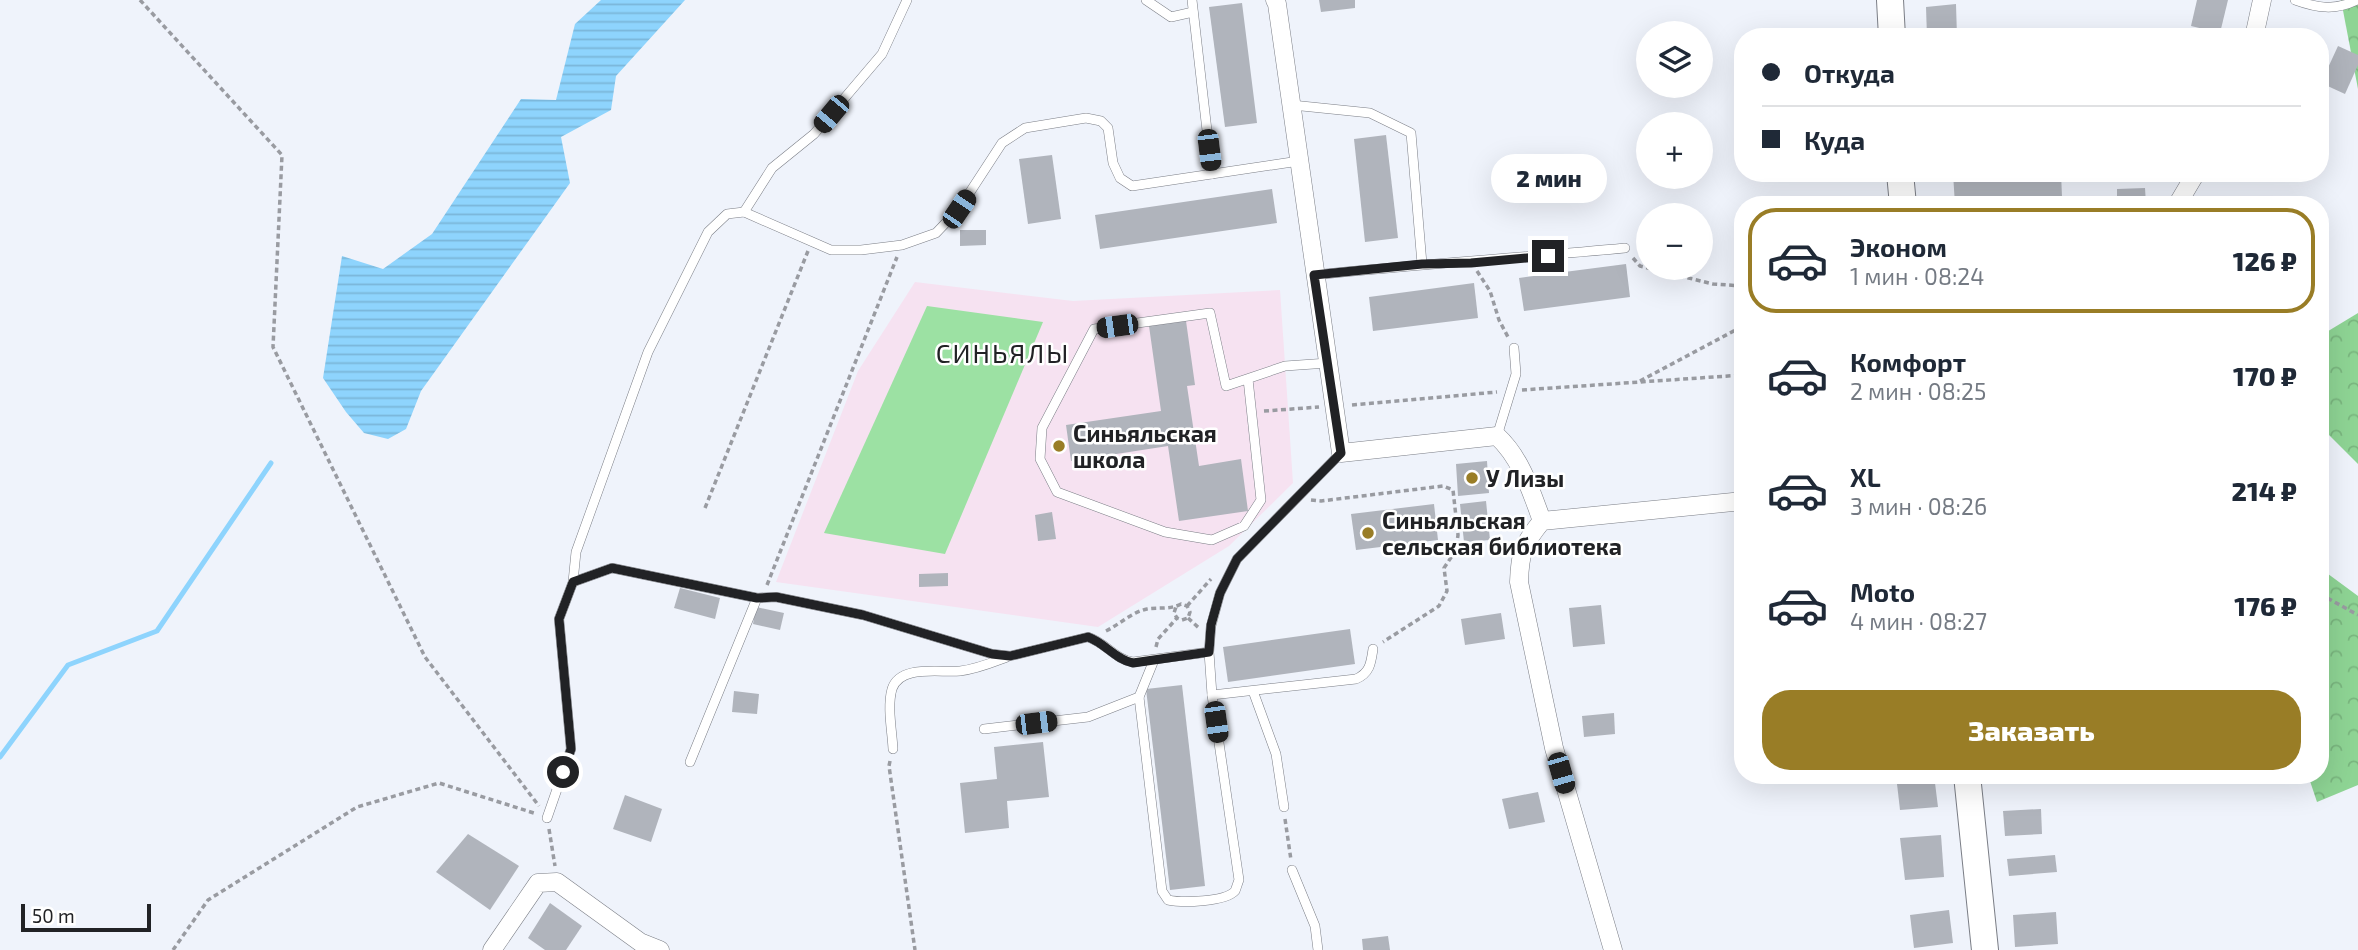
<!DOCTYPE html>
<html lang="ru">
<head>
<meta charset="utf-8">
<style>
	body { margin:0; font-family:"Exo 2",sans-serif; background:#f6f6f7; color:#1f2937; height:100vh; display:flex; flex-direction:column; font-size:26px; white-space:nowrap }
	* { box-sizing:border-box; margin:0 }
	p { font-size:23px; color:#747a83 }
	.icon { flex:none; width:38px; height:38px; fill:none; stroke:currentColor; stroke-width:2; stroke-linecap:round; stroke-linejoin:round }
	.map { position:relative; flex:1; overflow:hidden }
	.details { position:absolute; left:1734px; top:196px; width:595px; height:588px; display:flex; flex-direction:column; background:#fff; border-radius:28px; box-shadow:0 7px 28px #0002 }
	.details>* { flex:none }
	.banner { position:absolute; left:1734px; top:28px; width:595px; height:154px; border-radius:28px; box-shadow:0 7px 28px #0002; display:grid; align-content:center; height:154px; padding:0 28px; background:#fff }
	.controls { position:absolute; left:1636px; top:21px; display:grid; gap:14px }
	.controls a { display:grid; place-items:center; width:77px; height:77px; border-radius:50%; background:#fff; box-shadow:0 7px 28px #0002; font-size:35px }
	.scale { position:absolute; left:21px; bottom:18px; width:130px; box-sizing:border-box; padding-left:7px; border:4px solid #212225; border-top:0; font-size:19px; line-height:24px; white-space:nowrap; color:#212225; -webkit-text-stroke:5px #fff; paint-order:stroke }
	.end { position:absolute; width:32px; height:32px; margin:-16px; border:9px solid #212225; background:#fff; box-shadow:0 0 0 4px #fff }
	.from { border-radius:50% }
	.bubble { position:absolute; height:49px; border-radius:24px; background:#fff; box-shadow:0 7px 28px #0002; font-size:23px; font-weight:800; line-height:49px; text-align:center }
	.car { position:absolute; width:21px; height:42px; margin:-21px -10px; border-radius:9px; box-shadow:0 0 5px 2px #0007; background:linear-gradient(#222 24%,#8ab4d8 0 40%,#222 0 76%,#8ab4d8 0 86%,#222 0) }
	.banner b { display:flex; align-items:center; gap:24px; height:66px; font-size:26px }
	.banner b+b { border-top:2px solid #e0e1e3 }
	.banner i { width:18px; height:18px; background:#1f2937 }
	ul { padding:12px 0 0; list-style:none }
	li { display:flex; align-items:center; gap:21px; height:105px; margin:0 14px 10px; padding:0 14px; border:4px solid transparent; border-radius:28px }
	li div { flex:1 }
	li b { display:block; font-size:26px }
	li em { font-style:normal; font-weight:800 }
	li.selected { border-color:#997d26 }
	li>.icon { width:63px; height:63px; stroke-width:1.5 }
	.primary-button { display:flex; gap:14px; margin-top:auto; padding:14px 28px }
	.primary-button a { flex:1; height:80px; border-radius:28px; background:#997d26; color:#fff; font-size:28px; font-weight:800; line-height:80px; text-align:center }
	.map>svg:first-child { display:block }
	.education { fill:#f6e2f1 }
	.grass { fill:#9ce1a3 }
	.forest { fill:url(#forest-crowns) }
	.water { fill:url(#water-rules) }
	.lines { fill:none; stroke-linecap:round; stroke-linejoin:round }
	.stream { stroke:#8ed4fd; stroke-width:5 }
	.building { fill:#b0b4bc }
	.lane-casing { stroke:#7b7e86; stroke-width:10 }
	.street-casing { stroke:#7b7e86; stroke-width:19 }
	.secondary-casing { stroke:#7b7e86; stroke-width:28 }
	.path { stroke:#999ba1; stroke-width:3.5; stroke-dasharray:5 3.5; stroke-linecap:butt }
	.lane { stroke:#fff; stroke-width:9 }
	.street { stroke:#fff; stroke-width:18 }
	.secondary { stroke:#fff; stroke-width:26 }
	.route { stroke:#212225; stroke-width:9 }
	.poi-dot { fill:#997d26; stroke:#fff; stroke-width:2.5 }
	.labels { text-anchor:middle; dominant-baseline:central; stroke-width:5; stroke-linejoin:round; paint-order:stroke }
	.poi-label { font-size:23px; font-weight:bold; fill:#212225; stroke:#fff; text-anchor:start }
	.quarter-label { font-size:26px; letter-spacing:2px; fill:#212225; stroke:#fff }
</style>
</head>
<body>
<div class="map">
<svg width="2358" height="950" viewBox="0 0 2358 950">
	<defs>
		<pattern id="forest-crowns" width="20" height="18" patternUnits="userSpaceOnUse" patternTransform="scale(1.75)"><rect width="20" height="18" fill="#8ed494"/><path d="M2 6a3 3 0 1 1 6 0M12 15a3 3 0 1 1 6 0" fill="none" stroke="#7ab67f"/></pattern>
		<pattern id="water-rules" width="6" height="5" patternUnits="userSpaceOnUse" patternTransform="scale(1.75)"><rect width="6" height="5" fill="#8ed4fd"/><path d="M0 2.5h6" fill="none" stroke="#7ab6d9"/></pattern>
	</defs>
	<rect width="100%" height="100%" fill="#eff3fb"/>
	<!-- education -->
	<path class="education" d="M915 282 1073 301 1280 290 1293 483 1229 546 1098 627 776 582 858 371Z"/>
	<!-- grass -->
	<path class="grass" d="M927 306 1043 322 945 554 824 533Z"/>
	<!-- forest -->
	<g class="forest">
		<path d="M2341 0 2358 4V89Z"/>
		<path d="M2358 313V464L2321 427 2320 336Z"/>
		<path d="M2320 568 2358 596V785L2317 802 2308 775H2320Z"/>
	</g>
	<!-- water -->
	<path class="water" d="M601 0H685L616 76 611 110 561 137 570 183 421 391 406 429 388 439 364 433 346 412 323 378 342 256 383 269 432 234 521 99 556 100 575 24Z"/>
	<g class="lines">
		<!-- stream -->
		<path class="stream" d="M0 757 68 665 157 631 271 463"/>
	</g>
	<!-- building -->
	<g class="building">
		<path d="M1319 0H1355V8L1321 12Z"/>
		<path d="M2197 0H2228L2220 33 2191 26Z"/>
		<path d="M1242 3 1257 123 1225 127 1209 7Z"/>
		<path d="M1956 4 1957 37H1927L1926 7Z"/>
		<path d="M1850 28 1851 37H1824V31Z"/>
		<path d="M2338 46 2358 55V65L2345 94 2321 83Z"/>
		<path d="M1386 135 1398 238 1365 242 1354 139Z"/>
		<path d="M1052 155 1061 219 1028 224 1019 159Z"/>
		<path d="M1953 173H2061L2062 197 1955 205Z"/>
		<path d="M2145 188 2146 205H2117V189Z"/>
		<path d="M1272 189 1277 223 1100 249 1095 215Z"/>
		<path d="M960 230H986V245L960 246Z"/>
		<path d="M1626 264 1630 297 1524 311 1519 278Z"/>
		<path d="M1474 283 1478 318 1373 331 1369 297Z"/>
		<path d="M1186 321 1195 385 1187 386 1199 466 1241 459 1248 511 1179 521 1168 446 1071 461 1066 425 1161 411 1149 326Z"/>
		<path d="M1487 461 1489 493 1458 496 1456 464Z"/>
		<path d="M1486 501 1490 540 1464 542 1460 504Z"/>
		<path d="M1434 504 1438 540 1356 550 1351 514Z"/>
		<path d="M1052 512 1056 539 1038 541 1035 515Z"/>
		<path d="M948 573V586L919 587V574Z"/>
		<path d="M680 588 720 598 715 619 674 608Z"/>
		<path d="M1601 605 1605 644 1573 647 1569 608Z"/>
		<path d="M756 607 784 613 780 630 753 624Z"/>
		<path d="M1501 613 1505 639 1465 645 1461 619Z"/>
		<path d="M1350 629 1355 664 1228 682 1223 647Z"/>
		<path d="M1182 685 1205 886 1170 890 1146 689Z"/>
		<path d="M734 691 759 694 757 714 732 712Z"/>
		<path d="M1614 713 1615 734 1584 737 1582 716Z"/>
		<path d="M1043 742 1049 797 1007 801 1009 828 965 833 960 783 997 779 994 747Z"/>
		<path d="M1896 775H1934L1938 807 1900 810Z"/>
		<path d="M1538 792 1545 822 1509 829 1502 799Z"/>
		<path d="M625 795 662 809 651 842 613 829Z"/>
		<path d="M2041 809 2042 834 2005 836 2003 811Z"/>
		<path d="M468 834 519 866 490 910 436 872Z"/>
		<path d="M1941 835 1944 877 1905 880 1900 838Z"/>
		<path d="M2055 855 2057 872 2009 876 2007 859Z"/>
		<path d="M550 903 582 926 566 950H545L528 938Z"/>
		<path d="M1949 910 1953 943 1914 948 1910 915Z"/>
		<path d="M2056 912 2058 944 2015 947 2013 915Z"/>
		<path d="M1388 936 1390 950H1363L1362 939Z"/>
	</g>
	<g class="lines">
		<!-- lane casing -->
		<g class="lane-casing">
			<g id="lane">
				<path d="M1146 0 1171 17 1193 12"/>
				<path d="M1192 0 1212 174"/>
				<path d="M2295 0C2317 8 2335 11 2357 0"/>
				<path d="M1292 105 1370 113 1411 133 1422 264"/>
				<path d="M744 212 772 168 814 134 882 54 907 0"/>
				<path d="M1314 275C1418 264 1521 258 1625 248"/>
				<path d="M1248 379 1261 500 1244 526 1212 540 1165 532 1057 492 1040 459 1042 428 1094 329 1210 313 1226 386 1285 366 1328 363"/>
				<path d="M1497 436 1516 374 1514 348"/>
				<path d="M573 582 576 552 648 352 708 232 727 214 744 212 831 250H861L902 245 936 233 959 209 1002 143 1025 128 1086 118 1101 121 1108 128 1113 163 1120 178 1132 186 1299 161"/>
				<path d="M1253 691 1276 754 1284 807"/>
				<path d="M1212 695 1356 679C1370 673 1371 663 1373 649"/>
				<path d="M1139 697 1162 891 1168 900C1182 903 1225 902 1235 891 1236 889 1238 882 1239 880L1212 695 1209 652 1211 626 1220 593 1237 559 1341 453"/>
				<path d="M984 729 1088 717 1139 697 1154 660"/>
				<path d="M893 749C892 730 887 707 892 689 900 664 940 673 960 671 977 669 991 663 1007 657"/>
				<path d="M690 762 757 598"/>
				<path d="M547 818 571 749 559 619 573 582 612 568 757 598 776 597 863 615 992 654 1010 656 1088 637C1106 643 1116 660 1133 662L1209 652"/>
				<path d="M1292 870 1315 926 1318 950"/>
			</g>
		</g>
		<!-- street casing -->
		<g class="street-casing">
			<g id="street">
				<path d="M1275 0 1277 4 1341 453 1497 436C1521 458 1531 491 1542 521"/>
				<path d="M2254 37 2262 0"/>
				<path d="M2177 205 2196 173"/>
				<path d="M492 950 538 883 557 882 640 942 660 950"/>
				<path d="M1613 950 1554 748 1519 582C1520 552 1523 544 1542 521L1743 501"/>
			</g>
		</g>
		<!-- secondary casing -->
		<g class="secondary-casing">
			<g id="secondary">
				<path d="M1890 0 1892 37"/>
				<path d="M1900 173 1903 205"/>
				<path d="M1967 775 1985 950"/>
			</g>
		</g>
		<!-- path -->
		<g class="path">
			<path d="M140 0 282 155 273 347 425 657 539 806"/>
			<path d="M1633 258 1640 266 1713 284 1743 286"/>
			<path d="M1477 271 1490 291 1499 320 1508 337"/>
			<path d="M1640 381 1743 326"/>
			<path d="M1522 390 1743 375"/>
			<path d="M1352 405 1497 392"/>
			<path d="M1264 411 1319 407"/>
			<path d="M1311 500 1321 501 1443 486 1453 490 1458 535 1456 550 1444 568 1447 591 1439 606 1383 642"/>
			<path d="M705 508 808 251"/>
			<path d="M767 585 897 257"/>
			<path d="M2320 594 2358 615"/>
			<path d="M1187 606 1211 579"/>
			<path d="M1188 618 1199 628"/>
			<path d="M1106 631C1120 624 1132 612 1147 609 1158 607 1170 610 1181 604L1187 606 1190 612 1188 618 1182 620 1177 618 1174 613 1176 607"/>
			<path d="M1156 647 1158 639 1177 618"/>
			<path d="M890 761 889 766 915 950"/>
			<path d="M1285 819 1291 860"/>
			<path d="M549 829 555 866"/>
			<path d="M173 950 208 900 357 807 439 783 537 814"/>
		</g>
		<!-- lane -->
		<use href="#lane" class="lane"/>
		<!-- street -->
		<use href="#street" class="street"/>
		<!-- secondary -->
		<use href="#secondary" class="secondary"/>
	</g>
	<g class="lines">
		<!-- route -->
		<path class="route" d="M563 772 571 749 559 619 573 582 612 568 757 598 776 597 863 615 992 654 1010 656 1088 637C1105 643 1116 660 1133 663L1209 652 1211 625 1220 593 1237 559 1341 453 1314 275 1422 264 1471 263 1548 256"/>
	</g>
	<!-- markers -->
	<g class="poi-dot">
		<circle cx="1059" cy="446" r="7"/>
		<circle cx="1472" cy="478" r="7"/>
		<circle cx="1368" cy="533" r="7"/>
	</g>
	<g class="labels">
		<!-- poi labels -->
		<g class="poi-label">
			<text x="1073" y="433">Синьяльская<tspan x="1073" dy="26">школа</tspan></text>
			<text x="1486" y="478">У Лизы</text>
			<text x="1382" y="520">Синьяльская<tspan x="1382" dy="26">сельская библиотека</tspan></text>
		</g>
		<!-- quarter labels -->
		<g class="quarter-label">
			<text x="1003" y="352">СИНЬЯЛЫ</text>
		</g>
	</g>
</svg>
<div class="controls">
<a><svg class="icon" aria-label="layers" viewBox="0 0 24 24"><path d="M12 4l9 5-9 5-9-5zM3 14l9 5 9-5"/></svg></a>
<a>+</a>
<a>−</a>
</div>
<div class="scale">50 m</div>
<i class="end from" style="left:563px;top:772px"></i>
<i class="end" style="left:1548px;top:256px"></i>
<div class="bubble" style="left:1491px;top:154px;width:116px">2 мин</div>
<i class="car" style="left:831px;top:114px;rotate:220deg"></i>
<i class="car" style="left:1209px;top:150px;rotate:173deg"></i>
<i class="car" style="left:959px;top:209px;rotate:34deg"></i>
<i class="car" style="left:1117px;top:326px;rotate:262deg"></i>
<i class="car" style="left:1216px;top:722px;rotate:172deg"></i>
<i class="car" style="left:1036px;top:723px;rotate:83deg"></i>
<i class="car" style="left:1561px;top:773px;rotate:164deg"></i>
<div class="banner">
<b><i class="from"></i>Откуда</b>
<b><i></i>Куда</b>
</div>
<section class="details">
<ul>
<li class="selected"><svg class="icon" aria-label="car" viewBox="0 0 24 24"><path d="M5 17H2v-5l4-1 3-4h7l3 4 3 1v5h-3M9 17h6M6 11h13"/><circle cx="7" cy="17" r="2"/><circle cx="17" cy="17" r="2"/></svg><div><b>Эконом</b><p>1 мин · 08:24</p></div><em>126 ₽</em></li>
<li><svg class="icon" aria-label="car" viewBox="0 0 24 24"><path d="M5 17H2v-5l4-1 3-4h7l3 4 3 1v5h-3M9 17h6M6 11h13"/><circle cx="7" cy="17" r="2"/><circle cx="17" cy="17" r="2"/></svg><div><b>Комфорт</b><p>2 мин · 08:25</p></div><em>170 ₽</em></li>
<li><svg class="icon" aria-label="car" viewBox="0 0 24 24"><path d="M5 17H2v-5l4-1 3-4h7l3 4 3 1v5h-3M9 17h6M6 11h13"/><circle cx="7" cy="17" r="2"/><circle cx="17" cy="17" r="2"/></svg><div><b>XL</b><p>3 мин · 08:26</p></div><em>214 ₽</em></li>
<li><svg class="icon" aria-label="car" viewBox="0 0 24 24"><path d="M5 17H2v-5l4-1 3-4h7l3 4 3 1v5h-3M9 17h6M6 11h13"/><circle cx="7" cy="17" r="2"/><circle cx="17" cy="17" r="2"/></svg><div><b>Moto</b><p>4 мин · 08:27</p></div><em>176 ₽</em></li>
</ul>
<div class="primary-button"><a>Заказать</a></div>
</section>
</div>
</body>
</html>
